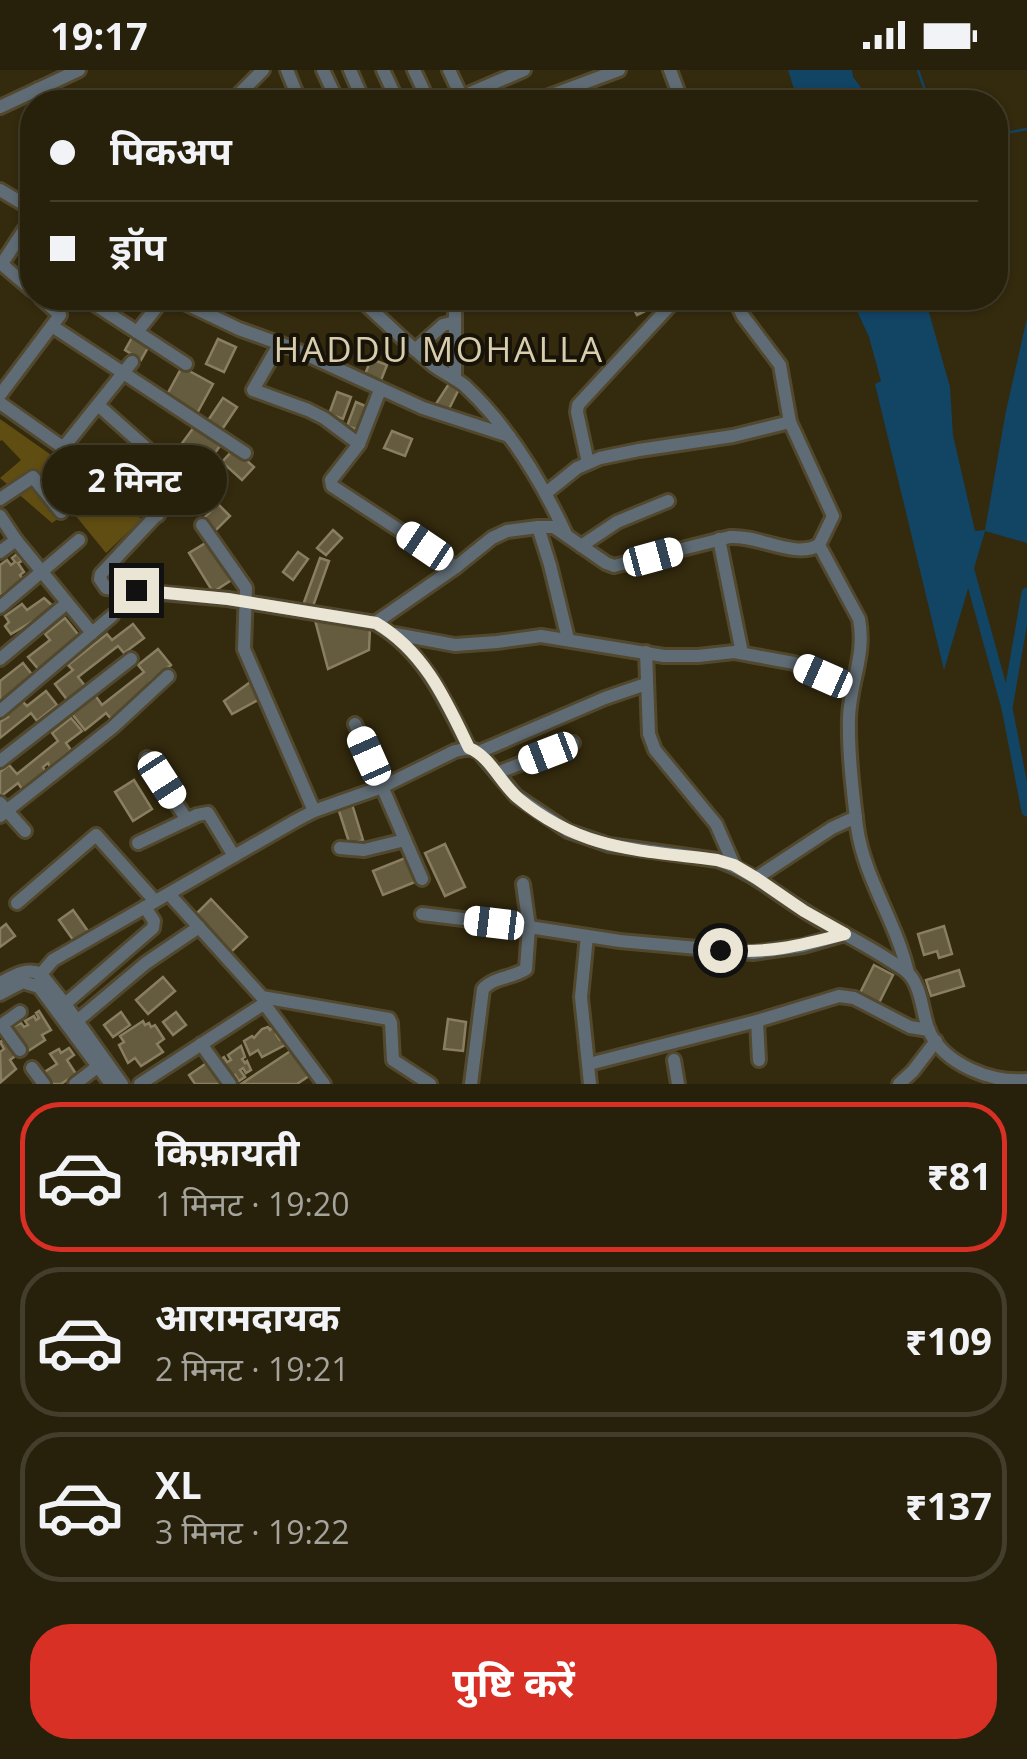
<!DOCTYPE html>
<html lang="hi">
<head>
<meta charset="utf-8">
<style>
	body { margin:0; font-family:"Open Sans","Noto Sans Devanagari",sans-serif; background:#2f2813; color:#f1f3f6; height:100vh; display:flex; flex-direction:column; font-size:38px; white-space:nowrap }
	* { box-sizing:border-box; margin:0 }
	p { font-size:32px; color:#a4a39c }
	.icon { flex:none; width:55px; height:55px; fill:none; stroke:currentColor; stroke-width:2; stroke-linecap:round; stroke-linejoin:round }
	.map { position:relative; height:1014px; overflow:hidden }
	.drawer { display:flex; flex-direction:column; background:#27200a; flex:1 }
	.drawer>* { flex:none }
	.guide { position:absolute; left:20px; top:20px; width:988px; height:220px; border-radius:40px; box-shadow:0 2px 8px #0004,0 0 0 2px #433e2b; display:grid; align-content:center; height:220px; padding:0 30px; background:#27200a }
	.end { position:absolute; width:45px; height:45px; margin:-22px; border:12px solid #eae5d5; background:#111; box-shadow:0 0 0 5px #111 }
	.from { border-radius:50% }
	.bubble { position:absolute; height:70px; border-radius:35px; background:#27200a; box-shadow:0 2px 8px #0004,0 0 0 2px #433e2b; font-size:32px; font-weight:700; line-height:70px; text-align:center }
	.car { position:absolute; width:30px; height:60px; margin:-30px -15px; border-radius:12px; box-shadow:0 0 8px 2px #0007; background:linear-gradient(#fff 24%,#345 0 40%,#fff 0 76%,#345 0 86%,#fff 0) }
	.guide b { display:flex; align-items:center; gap:35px; height:95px; font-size:38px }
	.guide b+b { border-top:2px solid #433e2b }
	.guide i { width:25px; height:25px; background:#f1f3f6 }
	ul { padding:18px 0 0; list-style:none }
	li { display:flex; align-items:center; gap:30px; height:150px; margin:0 20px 15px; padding:0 10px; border:5px solid #433e2b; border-radius:40px }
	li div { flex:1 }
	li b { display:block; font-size:38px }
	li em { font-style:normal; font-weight:700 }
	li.on { border-color:#d93025 }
	li>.icon { width:90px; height:90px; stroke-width:1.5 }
	.cta { display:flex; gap:20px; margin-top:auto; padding:20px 30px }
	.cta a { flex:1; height:115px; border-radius:40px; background:#d93025; color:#fff; font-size:40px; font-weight:700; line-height:115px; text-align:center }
	.status { display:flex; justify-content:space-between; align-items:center; height:70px; padding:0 50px; background:#27200a; direction:ltr }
	.status svg { height:28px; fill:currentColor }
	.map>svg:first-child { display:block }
	.green { fill:#604d12 }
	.water { fill:#124464 }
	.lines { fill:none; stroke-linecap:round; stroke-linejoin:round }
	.stream { stroke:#124464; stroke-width:2.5 }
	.canal { stroke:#124464; stroke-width:11 }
	.building { fill:#655b3e; stroke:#897e60; stroke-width:2.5 }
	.minor-casing { stroke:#51482e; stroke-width:18 }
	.minor { stroke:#606c75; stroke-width:12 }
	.route { stroke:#eae5d5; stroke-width:12 }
	.labels { text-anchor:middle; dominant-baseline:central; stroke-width:8; stroke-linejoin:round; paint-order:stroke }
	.neighbourhood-label { font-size:35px; letter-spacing:2.5px; fill:#d8cdad; stroke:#171308 }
</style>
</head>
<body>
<div class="status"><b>19:17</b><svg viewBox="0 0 49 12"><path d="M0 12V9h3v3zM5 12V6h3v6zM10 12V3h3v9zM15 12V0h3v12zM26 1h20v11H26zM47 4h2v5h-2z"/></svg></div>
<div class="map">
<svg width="1027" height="1014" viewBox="0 0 1027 1014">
	<rect width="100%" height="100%" fill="#342a0e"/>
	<!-- green -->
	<path class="green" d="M0 349 142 449 106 483 71 440 52 453 0 408 21 390 2 370 0 371Z"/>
	<!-- water -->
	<g class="water">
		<path d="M788 0H852L853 7 872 32H798Z"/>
		<path d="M851 228H925L950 317 953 365 975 461 985 460 1006 341 1027 248V473L985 461 944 600 875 314 881 311 869 267Z"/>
	</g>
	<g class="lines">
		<!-- stream -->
		<g class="stream">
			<path d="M918 0 929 32"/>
			<path d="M995 65 1027 59"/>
		</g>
		<!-- canal -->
		<g class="canal">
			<path d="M968 497 1007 638"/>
			<path d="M1027 523 1007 638 1027 741"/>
		</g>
	</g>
	<!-- building -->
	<g class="building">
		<path d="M628 228H666L668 230 637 245Z"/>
		<path d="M134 264 150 274 141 290 125 280Z"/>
		<path d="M218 269 236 277 224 302 206 294Z"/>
		<path d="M371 289 387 295 378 318 362 312Z"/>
		<path d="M182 297 213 314 195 347 164 330Z"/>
		<path d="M452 309 461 315 446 345 432 340Z"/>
		<path d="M337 322 351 327 343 349 329 344Z"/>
		<path d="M223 328 237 337 221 361 207 352Z"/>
		<path d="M356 332 370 338 361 361 347 356Z"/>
		<path d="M194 357 220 376 195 410 169 391Z"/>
		<path d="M392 361 412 369 405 386 384 378Z"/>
		<path d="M234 379 254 397 242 410 222 392Z"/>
		<path d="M218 434 230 446 214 462 202 450Z"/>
		<path d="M333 460 342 468 326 485 317 478Z"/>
		<path d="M209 471 233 509 213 522 189 483Z"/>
		<path d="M298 482 308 489 293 510 283 502Z"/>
		<path d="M17 484 22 491 18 493 24 502 20 505 25 512 16 518 14 516 0 526V495L7 490 11 495 15 492 12 488Z"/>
		<path d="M320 488 329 491 312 539 303 535Z"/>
		<path d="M44 528 57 540 38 554 35 550 11 564 5 556 9 552 5 546 22 534 27 540Z"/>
		<path d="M65 548 81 568 40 601 28 587 50 570 45 564Z"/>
		<path d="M315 550 370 558 369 580 328 599Z"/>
		<path d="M133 554 144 568 124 583 118 576 78 607 86 617 68 631 55 614 73 600 68 595 107 564 112 570Z"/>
		<path d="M158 579 171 595 151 611 155 616 112 650 106 643 85 660 72 644 95 625 102 635 144 602 138 595Z"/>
		<path d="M23 593 34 607 0 634V611Z"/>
		<path d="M253 610 258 630 232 644 224 631Z"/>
		<path d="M46 621 57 635 37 651 31 643 0 668V652L8 647 5 644 22 631 27 636Z"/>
		<path d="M71 648 82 661 66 673 71 680 50 697 48 693 43 697 45 701 22 719 18 713 0 727V702L9 695 17 704 58 671 52 663Z"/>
		<path d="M134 710 152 739 133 751 115 722Z"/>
		<path d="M352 734 363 770 350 775 338 738Z"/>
		<path d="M445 774 465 817 445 826 425 783Z"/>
		<path d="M410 786 420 810 383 825 373 801Z"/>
		<path d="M211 829 247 867 231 882 196 844Z"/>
		<path d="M73 840 90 864 76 874 59 850Z"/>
		<path d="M6 854 15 866 0 877V859Z"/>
		<path d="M944 856 952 884 939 888 937 881 924 885 918 864Z"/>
		<path d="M874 895 893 905 877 937 858 927Z"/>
		<path d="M959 900 964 916 931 926 926 910Z"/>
		<path d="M163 907 175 921 148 944 136 930Z"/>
		<path d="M39 941 51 960 42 965 45 970 25 983 9 958 21 953 24 957 28 955 25 951 34 946 36 950 39 948 36 943Z"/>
		<path d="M121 942 130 955 113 967 104 955Z"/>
		<path d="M176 942 186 955 173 965 163 952Z"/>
		<path d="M448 949 466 952 463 981 444 979Z"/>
		<path d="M143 951 145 955 149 953 151 957 155 955 164 969 157 974 163 982 141 996 135 988 128 993 119 975 124 972 120 966Z"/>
		<path d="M274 955 279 962 276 964 280 970 284 968 287 974 262 987 258 980 250 985 244 971 252 966 254 968 262 959 268 957 270 960Z"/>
		<path d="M8 967 18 984 10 990 16 999 1 1012 0 982 4 979 0 972Z"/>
		<path d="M241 976 245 987 242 989 245 993 247 991 251 1000 246 1003 243 998 240 1000 245 1007 239 1011 235 1005 227 1010 220 990 224 987 227 992 231 990 228 985Z"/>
		<path d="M69 978 74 985 67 990 76 1004 61 1014H50L43 1003 57 994 50 984 59 979 61 983Z"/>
		<path d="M292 980 309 1006 297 1014H241Z"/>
		<path d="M211 990 227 1014H195L189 1005Z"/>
	</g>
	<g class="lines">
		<!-- minor casing -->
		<g class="minor-casing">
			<g id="minor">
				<path d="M287 0 300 32"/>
				<path d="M323 0 338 32"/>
				<path d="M350 0 364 32"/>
				<path d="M383 0 398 32"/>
				<path d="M414 0 429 32"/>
				<path d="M449 0 464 32"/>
				<path d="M670 0 682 32"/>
				<path d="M38 19 55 32"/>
				<path d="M461 27 524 0"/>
				<path d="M231 32 263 0"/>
				<path d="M533 32 619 0"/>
				<path d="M0 37 79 0"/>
				<path d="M0 120 32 139"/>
				<path d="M32 148 3 192 5 197 32 220"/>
				<path d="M85 228 186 294"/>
				<path d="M174 228 239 259 292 278 423 338 509 366"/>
				<path d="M359 228C383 250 407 274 433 295 443 303 456 308 465 316 508 356 540 409 565 462"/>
				<path d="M734 228 743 246 780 295 790 352 833 446 819 475 859 549C866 586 850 612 849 648 848 682 853 723 857 757 864 808 897 853 908 903"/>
				<path d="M52 256 245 383"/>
				<path d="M137 262 164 228"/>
				<path d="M280 273 253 320 308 340 324 348 359 374 380 320"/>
				<path d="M415 280 443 255 455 252"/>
				<path d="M455 309V228"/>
				<path d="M0 325 60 245 41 228"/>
				<path d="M0 333 158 445"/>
				<path d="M98 335 181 409V419L101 504 100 509 106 518 228 529 375 553C424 581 445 630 469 678"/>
				<path d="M359 374 331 410 332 416 456 497"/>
				<path d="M63 378 132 292"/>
				<path d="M588 393 577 342 578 335 677 228"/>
				<path d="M546 423 577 398 600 388 639 380 733 366 790 352"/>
				<path d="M0 429 33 407 61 442"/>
				<path d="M0 446 16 470 92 563"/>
				<path d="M202 455 246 518 244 579 314 741"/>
				<path d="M538 457 550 495 568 569"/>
				<path d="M719 469 742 583"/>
				<path d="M581 476 617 452 668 431"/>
				<path d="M0 482 16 470"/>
				<path d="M0 537 79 470"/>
				<path d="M375 553 456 497 492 468 507 461 538 457H554L606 493 614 496 730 467C759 465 795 489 819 475"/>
				<path d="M395 564 455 575 497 572 541 566 664 586H698L734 582 794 593 852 619"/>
				<path d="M646 582 649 664 655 680 716 754 734 795"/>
				<path d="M0 589 67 533"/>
				<path d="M0 641 112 546"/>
				<path d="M355 654 422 809"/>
				<path d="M479 682 605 628 646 614"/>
				<path d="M147 688 187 750"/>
				<path d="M0 691 131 589"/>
				<path d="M497 703 573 673"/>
				<path d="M0 733 25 761"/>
				<path d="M0 746 113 657 168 606"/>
				<path d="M138 773 197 745 208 743 234 786"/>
				<path d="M340 778 364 780 405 770"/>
				<path d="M756 808 832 758 856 747"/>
				<path d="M169 824 262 927 389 949 391 953 393 990 430 1014"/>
				<path d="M17 833 96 765 155 831"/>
				<path d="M422 844 529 857 620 871 753 883 803 876 845 864"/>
				<path d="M587 866 581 927 590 1014"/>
				<path d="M0 913C13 906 27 897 41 904L65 934 122 1014"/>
				<path d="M39 917 41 904 53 890 295 751 314 741 382 717 455 681 469 678 479 682 516 726 568 761 609 775 717 790C750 801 774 822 803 840 831 858 862 872 889 890 895 894 903 898 908 903 922 917 922 944 929 961 945 995 992 1013 1027 1010"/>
				<path d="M0 924 23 912 39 917 111 1014"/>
				<path d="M65 934 153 858 154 851 145 837"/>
				<path d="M77 951 146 893 199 857"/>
				<path d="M757 951 759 990"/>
				<path d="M2 955 20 980"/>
				<path d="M0 956 20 942"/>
				<path d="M201 974 230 1014"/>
				<path d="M674 990 678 1014"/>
				<path d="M589 994 757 951 839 926 854 928 910 957 929 960"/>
				<path d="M32 998 44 1014"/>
				<path d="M75 1014 101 994"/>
				<path d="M140 1014 262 935 266 936 324 1014"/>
				<path d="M471 1014 483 919C493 907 513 908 526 899L529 857 523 814"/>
				<path d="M899 1014 913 1001 936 971"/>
			</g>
		</g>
		<!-- minor -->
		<use href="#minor" class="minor"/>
	</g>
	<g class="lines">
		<!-- route -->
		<path class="route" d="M136 520 228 529 376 553C424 581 446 630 469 678 491 687 500 713 518 728 582 781 639 780 717 790L734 795 756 808 804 841 845 864C799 876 767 884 720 880"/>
	</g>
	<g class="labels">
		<!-- neighbourhood labels -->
		<g class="neighbourhood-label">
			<text x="439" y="278">HADDU MOHALLA</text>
		</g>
	</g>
</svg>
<i class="end from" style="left:720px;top:880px"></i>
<i class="end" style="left:136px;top:520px"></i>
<div class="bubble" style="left:42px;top:375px;width:185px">2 मिनट</div>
<i class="car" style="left:425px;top:476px;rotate:304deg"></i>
<i class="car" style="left:653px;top:487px;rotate:75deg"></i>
<i class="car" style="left:823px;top:606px;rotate:294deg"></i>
<i class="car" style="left:548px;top:683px;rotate:249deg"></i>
<i class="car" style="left:369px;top:686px;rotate:336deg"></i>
<i class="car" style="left:162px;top:710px;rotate:147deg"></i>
<i class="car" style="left:494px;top:853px;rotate:277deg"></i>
<div class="guide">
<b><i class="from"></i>पिकअप</b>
<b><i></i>ड्रॉप</b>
</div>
</div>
<section class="drawer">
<ul>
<li class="on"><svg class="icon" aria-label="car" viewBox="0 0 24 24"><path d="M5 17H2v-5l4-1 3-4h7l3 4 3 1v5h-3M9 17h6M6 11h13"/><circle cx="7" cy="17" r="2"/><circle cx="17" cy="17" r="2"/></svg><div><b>किफ़ायती</b><p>1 मिनट · 19:20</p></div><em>₹81</em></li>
<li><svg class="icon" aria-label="car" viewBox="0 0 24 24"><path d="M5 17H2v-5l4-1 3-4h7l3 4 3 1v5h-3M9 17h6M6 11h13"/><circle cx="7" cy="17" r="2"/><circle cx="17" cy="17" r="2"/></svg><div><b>आरामदायक</b><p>2 मिनट · 19:21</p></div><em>₹109</em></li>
<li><svg class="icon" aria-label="car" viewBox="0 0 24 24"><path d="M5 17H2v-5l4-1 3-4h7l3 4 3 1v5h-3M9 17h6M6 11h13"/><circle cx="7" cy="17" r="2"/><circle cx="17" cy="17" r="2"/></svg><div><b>XL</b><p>3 मिनट · 19:22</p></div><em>₹137</em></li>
</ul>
<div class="cta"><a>पुष्टि करें</a></div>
</section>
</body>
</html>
